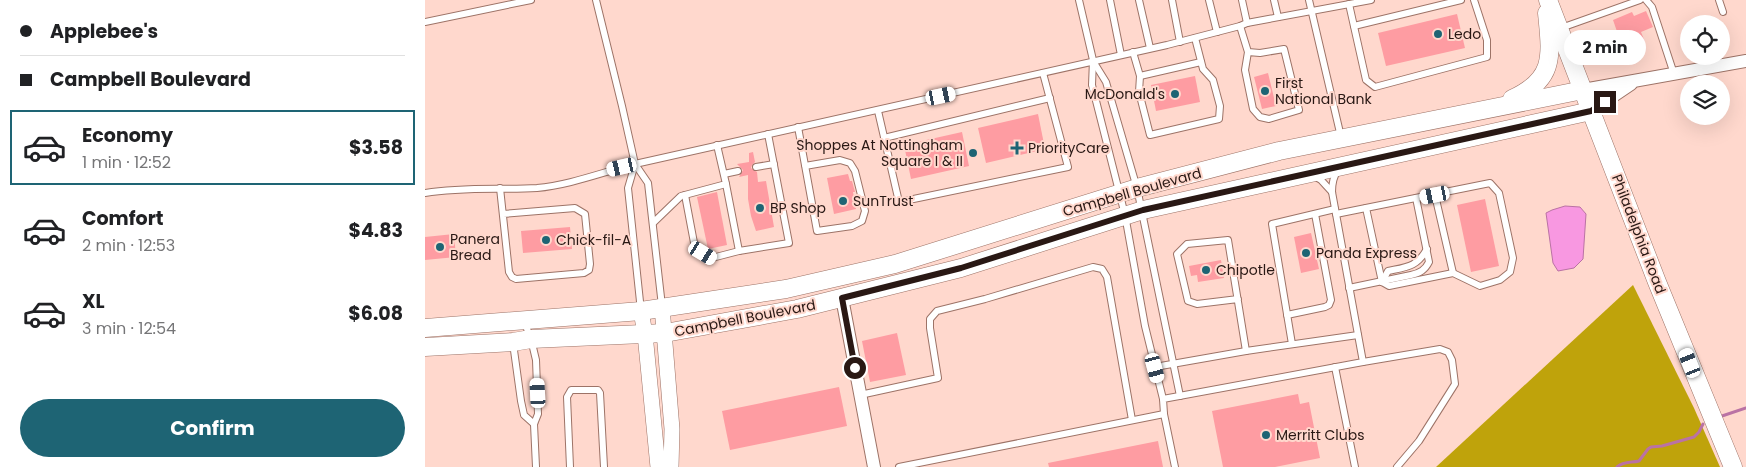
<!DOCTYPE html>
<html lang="en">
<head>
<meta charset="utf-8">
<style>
	body { margin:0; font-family:Poppins,sans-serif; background:#f2f2f2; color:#202124; height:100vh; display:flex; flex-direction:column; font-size:19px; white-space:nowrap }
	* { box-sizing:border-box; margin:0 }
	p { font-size:16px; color:#757577 }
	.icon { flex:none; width:28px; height:28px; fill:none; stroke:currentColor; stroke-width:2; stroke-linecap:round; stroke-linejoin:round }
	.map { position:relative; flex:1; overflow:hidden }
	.details { display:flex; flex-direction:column; background:#fff; width:425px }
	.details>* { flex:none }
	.guide { display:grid; align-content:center; height:110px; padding:0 20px; background:#fff }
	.tools { position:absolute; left:1255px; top:15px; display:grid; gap:10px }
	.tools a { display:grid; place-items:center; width:50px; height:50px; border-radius:50%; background:#fff; box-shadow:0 5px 20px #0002; font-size:25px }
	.end { position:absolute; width:22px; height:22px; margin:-11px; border:6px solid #291814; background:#fff; box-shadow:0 0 0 2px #fff }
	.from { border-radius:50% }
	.bubble { position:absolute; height:35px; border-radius:18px; background:#fff; box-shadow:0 5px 20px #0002; font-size:16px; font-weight:700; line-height:35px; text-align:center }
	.car { position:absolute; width:15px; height:30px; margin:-15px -8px; border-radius:6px; box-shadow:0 0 4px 1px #0007; background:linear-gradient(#fff 24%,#345 0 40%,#fff 0 76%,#345 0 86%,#fff 0) }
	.guide b { display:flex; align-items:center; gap:18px; height:48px; font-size:19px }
	.guide b+b { border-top:1px solid #e0e0e0 }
	.guide i { width:12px; height:12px; background:#202124 }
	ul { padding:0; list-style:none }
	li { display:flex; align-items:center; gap:15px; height:75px; margin:0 10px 8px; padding:0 10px; border:2px solid transparent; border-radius:0px }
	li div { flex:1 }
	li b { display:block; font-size:19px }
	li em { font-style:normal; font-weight:700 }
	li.active { border-color:#1e6474 }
	li>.icon { width:45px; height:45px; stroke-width:1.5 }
	.primary-button { display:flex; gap:10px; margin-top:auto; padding:10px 20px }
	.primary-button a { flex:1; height:58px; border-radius:30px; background:#1e6474; color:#fff; font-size:20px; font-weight:700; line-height:58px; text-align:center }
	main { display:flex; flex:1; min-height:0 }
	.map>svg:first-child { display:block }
	.forest { fill:#bfa30b }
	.water { fill:#f898e1; stroke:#ba72a4 }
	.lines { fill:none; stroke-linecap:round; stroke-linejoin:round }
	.stream { stroke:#ba72a4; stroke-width:3 }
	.building { fill:#fe9ca2 }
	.service-casing { stroke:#9d7367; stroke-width:8 }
	.minor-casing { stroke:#9d7367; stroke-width:14 }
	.tertiary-casing { stroke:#9d7367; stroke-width:16 }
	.secondary-casing { stroke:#9d7367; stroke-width:19 }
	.service { stroke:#fff; stroke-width:6 }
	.minor { stroke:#fff; stroke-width:12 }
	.tertiary { stroke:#fff; stroke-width:15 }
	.secondary { stroke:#fff; stroke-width:18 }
	.route { stroke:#291814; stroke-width:6 }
	.poi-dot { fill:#1e6474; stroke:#ffd8cd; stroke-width:2 }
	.labels { text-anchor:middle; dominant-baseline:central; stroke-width:4; stroke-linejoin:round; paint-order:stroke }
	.poi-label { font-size:14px; fill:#291814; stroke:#ffd8cd; text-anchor:start }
	.street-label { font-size:14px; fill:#291814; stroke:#ffd8cd }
</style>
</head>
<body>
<main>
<section class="details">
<div class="guide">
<b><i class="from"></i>Applebee's</b>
<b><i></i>Campbell Boulevard</b>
</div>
<ul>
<li class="active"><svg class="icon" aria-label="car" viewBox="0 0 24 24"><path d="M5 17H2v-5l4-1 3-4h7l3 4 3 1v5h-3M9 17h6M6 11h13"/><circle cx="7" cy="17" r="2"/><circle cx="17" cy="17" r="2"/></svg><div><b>Economy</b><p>1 min · 12:52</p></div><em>$3.58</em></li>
<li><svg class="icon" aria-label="car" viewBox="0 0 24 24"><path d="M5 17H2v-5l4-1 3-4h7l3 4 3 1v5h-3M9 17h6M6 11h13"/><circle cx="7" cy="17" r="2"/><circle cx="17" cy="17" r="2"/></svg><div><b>Comfort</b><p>2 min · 12:53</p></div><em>$4.83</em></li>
<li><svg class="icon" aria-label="car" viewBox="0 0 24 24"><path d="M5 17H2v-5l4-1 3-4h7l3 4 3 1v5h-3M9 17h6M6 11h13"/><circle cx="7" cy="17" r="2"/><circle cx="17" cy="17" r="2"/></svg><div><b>XL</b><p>3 min · 12:54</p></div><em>$6.08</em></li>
</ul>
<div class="primary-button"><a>Confirm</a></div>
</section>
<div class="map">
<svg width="1321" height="467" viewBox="0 0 1321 467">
	<rect width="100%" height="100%" fill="#ffd8cd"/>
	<!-- forest -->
	<path class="forest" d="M1208 285 1269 408 1295 467H1011Z"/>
	<!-- water -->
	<path class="water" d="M1140 206 1155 207 1161 214 1158 259 1149 268 1133 271 1128 263 1121 213 1127 210Z"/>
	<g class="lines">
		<!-- stream -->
		<g class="stream">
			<path d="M1297 416 1321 408"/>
			<path d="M1192 467C1199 461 1206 463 1214 461L1223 449 1226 447 1237 446 1269 437 1274 432 1278 424"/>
		</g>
	</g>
	<!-- building -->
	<g class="building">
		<path d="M1221 11 1228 27 1216 32 1220 42 1200 49 1198 42 1196 43 1188 20 1207 12 1209 16Z"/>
		<path d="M1032 14 1040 48 961 66 953 33Z"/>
		<path d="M843 73 851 106 837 109 829 77Z"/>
		<path d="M770 76 775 102 731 111 726 85Z"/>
		<path d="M613 114 620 149 561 163 553 128Z"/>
		<path d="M537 132 544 166 486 179 479 145Z"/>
		<path d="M328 152 330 162 327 165 326 168 332 172 333 182 341 181 349 227 331 231 326 216 323 199V175L314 177 318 170 312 164 324 162V153Z"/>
		<path d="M423 174 425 181H427L430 192H428L431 209 409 214 402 178Z"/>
		<path d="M292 192 302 245 283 249 272 197Z"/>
		<path d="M1060 199 1074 266 1046 272 1032 205Z"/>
		<path d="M145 227 147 249 98 253 96 231Z"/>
		<path d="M886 233 894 269 876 273 869 237Z"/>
		<path d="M29 234 31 257 0 260V237Z"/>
		<path d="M796 260 799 278 773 282 772 275 766 276 764 266Z"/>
		<path d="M472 333 481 375 445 382 437 341Z"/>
		<path d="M414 387 422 426 305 450 297 411Z"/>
		<path d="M873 394 875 404 884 402 895 458 850 467H798L787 411Z"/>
		<path d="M733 441 738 467H624L623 463Z"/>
	</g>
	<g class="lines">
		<!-- service casing -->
		<g class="service-casing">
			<g id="service">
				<path d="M171 0 197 106 210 164 223 183 237 306"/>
				<path d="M654 0 668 60 667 85 700 215 720 326 738 399"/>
				<path d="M685 0 696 55"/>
				<path d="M714 0 725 48"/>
				<path d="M747 0 755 42"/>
				<path d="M784 0 792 32"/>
				<path d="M817 0 822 23"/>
				<path d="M849 0 853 17"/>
				<path d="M884 0 916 137"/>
				<path d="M1221 0 1227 7 1249 74"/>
				<path d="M1294 0 1298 12"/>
				<path d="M924 4 941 80 950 87 1062 57V40L1049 0"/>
				<path d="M0 22 106 0"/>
				<path d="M815 26 823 52 820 70 828 109 835 117 844 119 874 110 859 49 835 53 823 52"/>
				<path d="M929 26 1036 0"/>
				<path d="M1136 28 1215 0"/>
				<path d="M708 52 715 76 714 92 725 135 794 119 795 106 788 80 778 69 770 38"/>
				<path d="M668 61 681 82 712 188 755 396"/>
				<path d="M715 76 776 62"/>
				<path d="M453 111 474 202 643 167 618 73"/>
				<path d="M373 127 392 231 427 226 437 221 440 211 430 171 425 163 415 160 380 166"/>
				<path d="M459 138 625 98"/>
				<path d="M210 164 203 188 216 311"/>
				<path d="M331 167 349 164"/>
				<path d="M299 174 313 171"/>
				<path d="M889 176 896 180 907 192"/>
				<path d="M301 184 314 251 364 243 343 134"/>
				<path d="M75 188 84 272 87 277 91 279 159 273 164 270 165 264 160 214 150 208 78 214"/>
				<path d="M0 193C37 187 74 190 112 188 145 185 178 172 210 164L742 45 815 26 822 23 946 0"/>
				<path d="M260 195 270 248 287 258 314 251"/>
				<path d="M1010 195 1028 273"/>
				<path d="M941 208 957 282"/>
				<path d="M911 214 1065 183 1074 193 1088 258 1085 272 1075 280 1055 286 1028 273 964 286 957 282"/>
				<path d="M229 222 256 196 301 184 292 145"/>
				<path d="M957 282 963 271C982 267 992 267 1002 249"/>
				<path d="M924 288 986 275C995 273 1000 270 1004 262L991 198"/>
				<path d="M813 299 772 304 763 301 752 254 762 244 803 240 821 351"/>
				<path d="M862 315 900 307 904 305 906 300 890 214"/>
				<path d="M99 321 106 339 111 360 113 414 109 424 111 467"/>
				<path d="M88 343 96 401 99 415 109 424"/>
				<path d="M867 344 847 224 910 209"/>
				<path d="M938 362 1015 349 1023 352 1027 360 1030 384 994 441 972 467"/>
				<path d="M730 367 821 351 933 335"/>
				<path d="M910 367 930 467"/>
				<path d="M435 395 513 378 505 328V319L512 311 560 299 668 267 677 269 682 277 707 420"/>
				<path d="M145 467 142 397 146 390H173L175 393 179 467"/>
				<path d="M474 467 739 414"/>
				<path d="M750 467 739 414 738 399 938 362 907 192C907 184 908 177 913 170"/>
			</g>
		</g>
		<!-- minor casing -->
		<g class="minor-casing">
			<g id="minor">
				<path d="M1158 90 1321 61"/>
				<path d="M1166 111 1206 84"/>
				<path d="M417 298 449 467"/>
			</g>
		</g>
		<!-- tertiary casing -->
		<g class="tertiary-casing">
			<g id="tertiary">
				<path d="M237 307 247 429 246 467"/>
				<path d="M216 311 220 334 233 467"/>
			</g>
		</g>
		<!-- secondary casing -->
		<g class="secondary-casing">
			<g id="secondary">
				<path d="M1123 0 1232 282 1308 467"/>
				<path d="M1087 99C1131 79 1126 55 1122 13"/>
				<path d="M0 328 216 311 361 289 470 264 712 188 854 151 1158 90"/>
				<path d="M0 347 88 342 106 339 240 333 372 309 536 268 718 210 1166 111"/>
			</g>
		</g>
		<!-- service -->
		<use href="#service" class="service"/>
		<!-- minor -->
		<use href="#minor" class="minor"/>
		<!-- tertiary -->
		<use href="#tertiary" class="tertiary"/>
		<!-- secondary -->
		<use href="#secondary" class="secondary"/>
	</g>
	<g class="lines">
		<!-- route -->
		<path class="route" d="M430 368 417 298 536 268 718 210 1166 111 1180 102"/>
	</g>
	<!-- markers -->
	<g class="poi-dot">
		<circle cx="1013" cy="34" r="5"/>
		<circle cx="840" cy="91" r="5"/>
		<circle cx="750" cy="94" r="5"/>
		<path d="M589.5 140.5h5v5h5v5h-5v5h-5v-5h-5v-5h5z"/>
		<circle cx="548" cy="153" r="5"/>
		<circle cx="418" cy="201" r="5"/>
		<circle cx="335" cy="208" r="5"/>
		<circle cx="121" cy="240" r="5"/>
		<circle cx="15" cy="247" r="5"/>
		<circle cx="881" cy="253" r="5"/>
		<circle cx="781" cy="270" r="5"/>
		<circle cx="841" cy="435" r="5"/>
	</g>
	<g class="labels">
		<!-- poi labels -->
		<g class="poi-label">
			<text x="1023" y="34">Ledo</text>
			<text x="850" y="83">First<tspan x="850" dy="16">National Bank</tspan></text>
			<text x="740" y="94" text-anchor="end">McDonald's</text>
			<text x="538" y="145" text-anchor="end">Shoppes At Nottingham<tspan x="538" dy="16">Square I &amp; II</tspan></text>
			<text x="603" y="148">PriorityCare</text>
			<text x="428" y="201">SunTrust</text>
			<text x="345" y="208">BP Shop</text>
			<text x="25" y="239">Panera<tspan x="25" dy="16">Bread</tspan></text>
			<text x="131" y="240">Chick-fil-A</text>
			<text x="891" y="253">Panda Express</text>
			<text x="791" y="270">Chipotle</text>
			<text x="851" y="435">Merritt Clubs</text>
		</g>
		<!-- street labels -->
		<g class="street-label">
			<text transform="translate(707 192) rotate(-16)">Campbell Boulevard</text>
			<text transform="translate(1214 234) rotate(69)">Philadelphia Road</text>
			<text transform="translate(320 318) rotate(-11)">Campbell Boulevard</text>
		</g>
	</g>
</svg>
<div class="tools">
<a><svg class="icon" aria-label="locate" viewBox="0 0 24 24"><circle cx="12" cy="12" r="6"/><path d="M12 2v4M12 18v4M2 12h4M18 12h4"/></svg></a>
<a><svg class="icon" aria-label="layers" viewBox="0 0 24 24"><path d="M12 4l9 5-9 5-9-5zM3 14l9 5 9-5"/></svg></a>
</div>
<i class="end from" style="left:430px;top:368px"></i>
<i class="end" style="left:1180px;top:102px"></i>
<div class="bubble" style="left:1139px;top:30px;width:82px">2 min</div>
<i class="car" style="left:516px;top:96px;rotate:78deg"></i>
<i class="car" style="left:197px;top:167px;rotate:257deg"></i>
<i class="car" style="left:1010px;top:195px;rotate:259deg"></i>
<i class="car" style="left:278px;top:253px;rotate:121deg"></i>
<i class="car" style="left:1265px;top:363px;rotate:338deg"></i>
<i class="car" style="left:730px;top:368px;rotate:165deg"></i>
<i class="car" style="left:113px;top:393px;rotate:357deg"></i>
</div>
</main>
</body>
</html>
